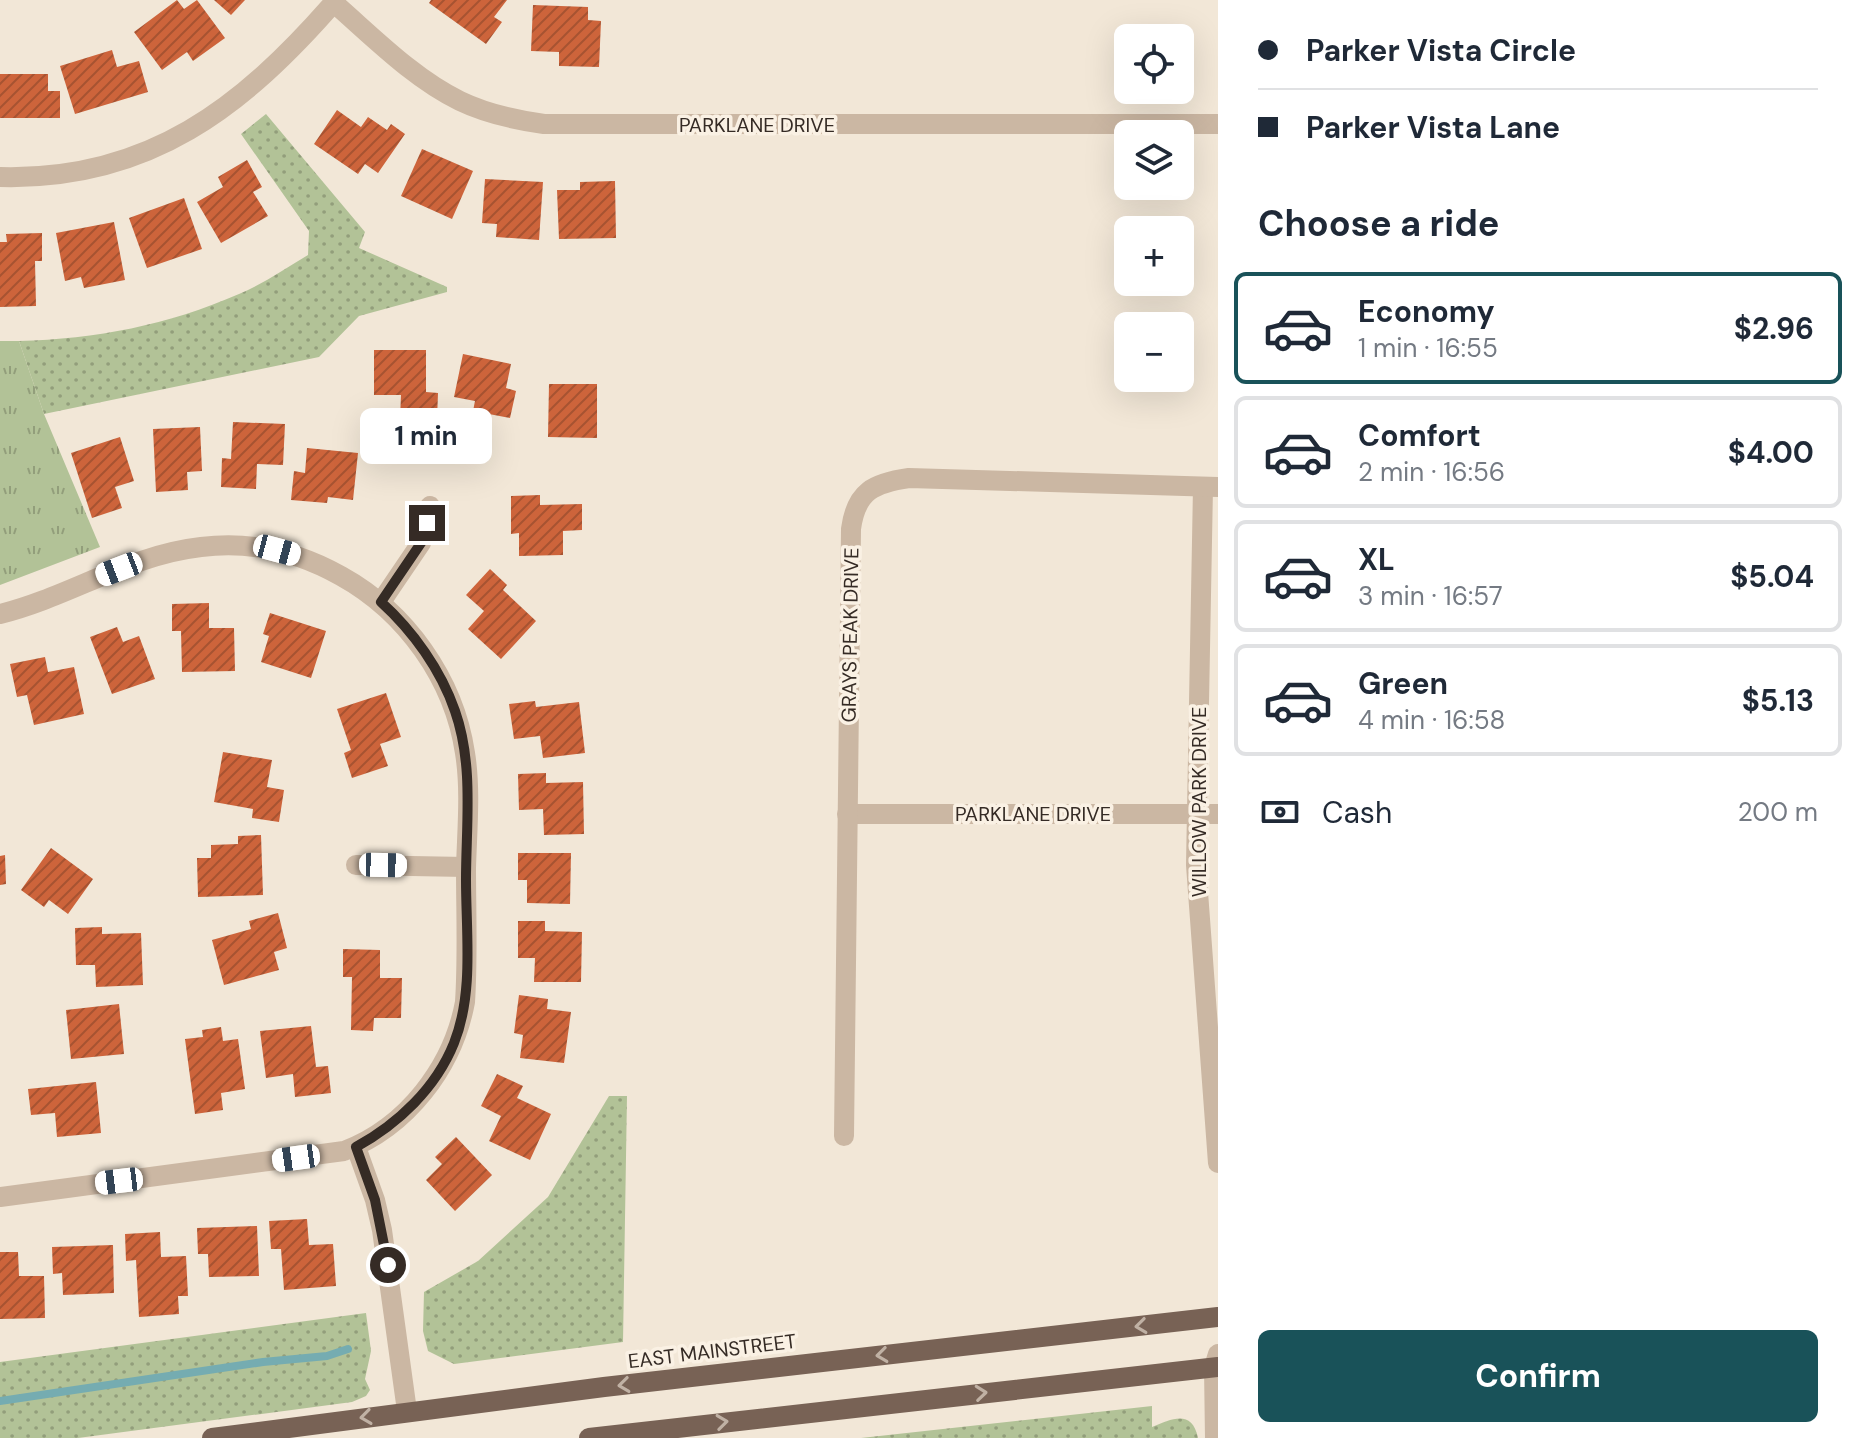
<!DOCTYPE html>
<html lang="en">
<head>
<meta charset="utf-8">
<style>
	body { margin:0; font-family:"DM Sans",sans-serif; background:#f2f2f3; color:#1f2937; height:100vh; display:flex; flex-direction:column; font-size:30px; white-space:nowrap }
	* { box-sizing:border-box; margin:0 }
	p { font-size:26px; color:#747a83 }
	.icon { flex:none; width:44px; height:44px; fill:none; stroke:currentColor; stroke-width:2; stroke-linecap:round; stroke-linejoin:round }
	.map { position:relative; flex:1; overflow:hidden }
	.side { display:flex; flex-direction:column; background:#fff; width:640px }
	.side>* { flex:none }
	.top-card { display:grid; align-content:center; height:176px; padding:0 40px; background:#fff }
	.tools { position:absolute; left:1114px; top:24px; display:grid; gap:16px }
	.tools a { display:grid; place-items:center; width:80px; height:80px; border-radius:12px; background:#fff; box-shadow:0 8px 32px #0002; font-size:40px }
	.end { position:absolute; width:36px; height:36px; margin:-18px; border:10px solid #352b25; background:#fff; box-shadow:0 0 0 4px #fff }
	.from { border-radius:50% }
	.bubble { position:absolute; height:56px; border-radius:12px; background:#fff; box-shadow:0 8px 32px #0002; font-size:26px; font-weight:700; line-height:56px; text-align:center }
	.car { position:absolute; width:24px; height:48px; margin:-24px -12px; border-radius:10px; box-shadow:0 0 6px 2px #0007; background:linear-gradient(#fff 24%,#345 0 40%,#fff 0 76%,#345 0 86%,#fff 0) }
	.top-card b { display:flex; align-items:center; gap:28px; height:76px; font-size:30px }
	.top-card b+b { border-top:2px solid #e0e1e3 }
	.top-card i { width:20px; height:20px; background:#1f2937 }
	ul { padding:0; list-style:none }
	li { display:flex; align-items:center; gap:24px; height:112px; margin:0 16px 12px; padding:0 24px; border:4px solid #e0e1e3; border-radius:12px }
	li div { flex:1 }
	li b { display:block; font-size:30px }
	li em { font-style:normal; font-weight:700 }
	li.current { border-color:#195259 }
	li>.icon { width:72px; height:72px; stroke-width:1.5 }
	h2 { padding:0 40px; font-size:36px; line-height:96px }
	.pay { display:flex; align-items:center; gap:20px; height:88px; padding:0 40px; font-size:30px }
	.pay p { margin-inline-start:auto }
	.cta { display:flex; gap:16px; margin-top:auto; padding:16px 40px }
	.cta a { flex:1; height:92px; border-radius:12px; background:#195259; color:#fff; font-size:32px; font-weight:700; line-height:92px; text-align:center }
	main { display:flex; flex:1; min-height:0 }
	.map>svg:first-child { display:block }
	.grass { fill:url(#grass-dots) }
	.park { fill:url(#park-tufts) }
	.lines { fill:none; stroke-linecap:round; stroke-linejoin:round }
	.stream { stroke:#75acb1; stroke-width:8 }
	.building { fill:url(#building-hatch) }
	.minor { stroke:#cbb7a3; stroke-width:20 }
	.major { stroke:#786255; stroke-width:20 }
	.oneway { stroke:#c0b1a4 }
	.route { stroke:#352b25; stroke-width:10 }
	.labels { text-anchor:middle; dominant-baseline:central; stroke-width:7; stroke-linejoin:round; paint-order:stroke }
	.street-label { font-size:20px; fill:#352b25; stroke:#faf1e4 }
</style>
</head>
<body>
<main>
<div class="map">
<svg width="1218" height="1438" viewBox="0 0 1218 1438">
	<defs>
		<pattern id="grass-dots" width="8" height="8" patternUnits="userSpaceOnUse" patternTransform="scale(2)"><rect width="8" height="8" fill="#b2c297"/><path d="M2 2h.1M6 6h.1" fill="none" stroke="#929e7b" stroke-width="1.8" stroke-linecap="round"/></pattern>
		<pattern id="park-tufts" width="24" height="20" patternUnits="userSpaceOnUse" patternTransform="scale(2)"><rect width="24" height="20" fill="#b2c297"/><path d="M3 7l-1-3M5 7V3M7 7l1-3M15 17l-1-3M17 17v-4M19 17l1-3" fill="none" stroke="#929e7b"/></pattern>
		<pattern id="building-hatch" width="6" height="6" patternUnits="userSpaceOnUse" patternTransform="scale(2)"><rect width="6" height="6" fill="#cd643b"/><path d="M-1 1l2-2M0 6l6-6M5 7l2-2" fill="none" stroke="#a75331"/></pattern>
	</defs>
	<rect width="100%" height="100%" fill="#f2e7d7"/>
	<!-- grass -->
	<g class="grass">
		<path d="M266 114 365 232 359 248 447 287V292L359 316 319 357 44 414 19 341C96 339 168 325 239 294 263 284 286 268 308 255L309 231 241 134Z"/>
		<path d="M609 1096H627L623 1342 454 1364 428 1351 423 1331 424 1292 478 1261 548 1197Z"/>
		<path d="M366 1313 371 1351 365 1379 370 1390 366 1396 352 1402 78 1438H0V1362Z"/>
		<path d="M1152 1406V1427C1172 1419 1192 1409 1198 1438H861Z"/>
	</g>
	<!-- park -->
	<path class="park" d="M0 341H19L44 414 100 547 0 585Z"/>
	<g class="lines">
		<!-- stream -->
		<path class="stream" d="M0 1401 263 1362 327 1356 348 1349"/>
	</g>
	<!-- building -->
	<g class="building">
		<path d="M177 0 184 9 197 0 225 38 193 61 187 52 162 70 134 32Z"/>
		<path d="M214 0H245L231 15Z"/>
		<path d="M431 0H507L494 17 502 22 486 44 429 3Z"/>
		<path d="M533 5 588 7V20L601 21 599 67 559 66V52L531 51Z"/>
		<path d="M112 50 117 67 139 61 148 92 75 114 60 66Z"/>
		<path d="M0 74H48V91H60V118H0Z"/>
		<path d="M337 110 361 127 368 117 387 130 391 124 405 134 378 173 365 164 358 174 314 144Z"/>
		<path d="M422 149 473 171 452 219 401 196Z"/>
		<path d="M247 160 262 187 253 192 268 216 221 243 197 202 223 187 218 177Z"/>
		<path d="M485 179 543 182 539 240 496 237 497 224 482 223Z"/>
		<path d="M615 181 616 238 559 239 557 190H580V182Z"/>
		<path d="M184 198 202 249 147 268 129 218Z"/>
		<path d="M114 222 125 280 84 288 81 277 65 281 56 233Z"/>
		<path d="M42 233V261H35L36 306 0 307V242H7L6 234Z"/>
		<path d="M374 350H426V392L438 393 437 420 400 419 401 395H374Z"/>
		<path d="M463 354 511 364 506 388 516 391 510 418 473 411 475 401 454 397Z"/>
		<path d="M549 384H597V438L548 437Z"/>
		<path d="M233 422 285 424 283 465 257 464 256 489 221 487 222 458 231 459Z"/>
		<path d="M200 427 202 471 187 472 188 490 156 492 153 429Z"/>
		<path d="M120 437 134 481 115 487 122 508 92 518 71 453Z"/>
		<path d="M307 448 358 453 353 500 328 497 327 503 291 500 294 471 305 473Z"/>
		<path d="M540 495V505L582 504V530L563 531V555L519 556V533L511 534V496Z"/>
		<path d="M490 569 507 585 503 590 536 621 501 659 468 629 484 611 466 595Z"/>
		<path d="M209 603V628H234L235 671 182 672 181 631H172V604Z"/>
		<path d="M270 613 326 631 311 678 261 662 269 636 263 634Z"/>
		<path d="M117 627 123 642 139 636 155 679 112 694 90 637Z"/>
		<path d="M45 657 48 672 74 667 84 714 34 725 27 695 17 697 10 664Z"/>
		<path d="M386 693 401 737 380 744 388 766 352 778 344 753 351 750 337 709Z"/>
		<path d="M535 701 536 707 579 702 585 753 543 758 540 736 514 739 509 704Z"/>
		<path d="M223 752 272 760 267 787 284 790 279 822 252 818 253 809 214 802Z"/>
		<path d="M546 773V783L583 782 584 834 544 835 543 809 519 810 518 774Z"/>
		<path d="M261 835 263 895 198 897 197 858H211V845L238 844V836Z"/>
		<path d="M51 848 93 879 68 914 49 900 44 907 21 890Z"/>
		<path d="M518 853H571L570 904 527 903V880H518Z"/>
		<path d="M5 855 6 884 0 885V856Z"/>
		<path d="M278 913 287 948 274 952 279 970 224 985 212 940 251 929 249 921Z"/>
		<path d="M518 921H545V931L582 932 581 982H534L535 958H518Z"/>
		<path d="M102 927V934L141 933 143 985 96 987 95 965H76L75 928Z"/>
		<path d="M343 949 380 950V978H402L401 1018H374L373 1031 351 1030 352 977H343Z"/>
		<path d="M519 995 548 999 547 1009 571 1012 564 1063 520 1058 523 1035 514 1033Z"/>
		<path d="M119 1004 124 1054 71 1059 66 1010Z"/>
		<path d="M311 1026 316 1067 328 1066 331 1093 295 1097 293 1074 266 1078 260 1031Z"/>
		<path d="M221 1027 223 1041 238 1039 245 1089 221 1093 223 1110 195 1114 185 1039 203 1037 202 1030Z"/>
		<path d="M497 1074 523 1086 517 1098 551 1114 530 1160 489 1141 501 1116 481 1106Z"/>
		<path d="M96 1082 101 1133 57 1137 55 1113 31 1115 28 1089Z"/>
		<path d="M456 1137 492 1175 455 1211 426 1180 442 1164 435 1157Z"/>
		<path d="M307 1219 309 1245 333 1244 336 1286 284 1290 281 1249H271L269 1221Z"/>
		<path d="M257 1226 259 1276 209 1277 208 1254H198L197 1228Z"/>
		<path d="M160 1232 161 1257 186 1256 188 1296H178L179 1314 139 1317 136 1260 126 1261 125 1234Z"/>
		<path d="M113 1245 114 1293 63 1295 62 1273 53 1274 52 1247Z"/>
		<path d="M0 1252H18L19 1276H44L45 1318 0 1319Z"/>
	</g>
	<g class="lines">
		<!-- minor -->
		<g class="minor">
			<path d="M334 3C373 37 413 78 460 101 487 114 515 120 544 124H1218"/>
			<path d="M0 177C149 181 243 107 336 0"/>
			<path d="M1203 487 1196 865 1218 1163"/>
			<path d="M381 602 421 543 430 506"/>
			<path d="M0 614C69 597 129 555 201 547 251 541 297 551 341 576 406 612 454 679 465 753 471 790 467 831 466 868 466 913 468 957 465 1002 453 1067 407 1127 344 1151L0 1197"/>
			<path d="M847 814H1218"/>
			<path d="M356 865 466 867"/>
			<path d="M844 1136 851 529C856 491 874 483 909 478L1218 487"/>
			<path d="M356 1147 375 1200 382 1230 407 1411"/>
			<path d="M1215 1438 1214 1367 1218 1354"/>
		</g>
		<!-- major -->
		<g class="major">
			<path d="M212 1438 604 1387 1218 1317"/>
			<path d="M589 1438 1218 1367"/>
		</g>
	</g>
	<!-- one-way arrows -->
	<defs><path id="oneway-chevron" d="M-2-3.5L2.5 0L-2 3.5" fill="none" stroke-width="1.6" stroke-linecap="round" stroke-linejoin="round" transform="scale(2)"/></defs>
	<g class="oneway">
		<use href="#oneway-chevron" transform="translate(1141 1326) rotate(173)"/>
		<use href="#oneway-chevron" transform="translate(882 1355) rotate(173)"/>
		<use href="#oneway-chevron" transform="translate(624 1385) rotate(173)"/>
		<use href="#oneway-chevron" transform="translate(981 1393) rotate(-6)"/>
		<use href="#oneway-chevron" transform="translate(366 1417) rotate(172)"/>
		<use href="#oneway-chevron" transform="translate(722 1422) rotate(-7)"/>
	</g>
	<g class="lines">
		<!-- route -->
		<path class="route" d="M388 1265 375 1200 356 1147C398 1124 436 1088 454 1043 474 993 466 933 466 880 466 825 474 765 455 711 441 670 413 631 381 602L421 543 427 523"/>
	</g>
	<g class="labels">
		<!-- street labels -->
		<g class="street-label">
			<text x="757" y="125">PARKLANE DRIVE</text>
			<text transform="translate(850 635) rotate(-89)">GRAYS PEAK DRIVE</text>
			<text transform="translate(1199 802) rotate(-90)">WILLOW PARK DRIVE</text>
			<text x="1033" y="814">PARKLANE DRIVE</text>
			<text transform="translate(712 1351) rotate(-7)">EAST MAINSTREET</text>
		</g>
	</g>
</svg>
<div class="tools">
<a><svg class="icon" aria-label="locate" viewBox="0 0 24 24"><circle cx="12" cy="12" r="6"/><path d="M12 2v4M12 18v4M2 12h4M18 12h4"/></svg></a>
<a><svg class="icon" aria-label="layers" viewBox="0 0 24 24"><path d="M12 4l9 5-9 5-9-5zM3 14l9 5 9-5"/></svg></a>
<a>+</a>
<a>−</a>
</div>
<i class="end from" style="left:388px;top:1265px"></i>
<i class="end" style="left:427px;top:523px"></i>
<div class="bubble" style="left:360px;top:408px;width:132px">1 min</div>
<i class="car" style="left:277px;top:550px;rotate:105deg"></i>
<i class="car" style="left:119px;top:569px;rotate:249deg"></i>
<i class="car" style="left:383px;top:865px;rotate:91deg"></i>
<i class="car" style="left:296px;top:1158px;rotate:262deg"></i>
<i class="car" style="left:119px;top:1181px;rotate:263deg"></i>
</div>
<section class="side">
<div class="top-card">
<b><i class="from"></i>Parker Vista Circle</b>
<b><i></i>Parker Vista Lane</b>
</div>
<h2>Choose a ride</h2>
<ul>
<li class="current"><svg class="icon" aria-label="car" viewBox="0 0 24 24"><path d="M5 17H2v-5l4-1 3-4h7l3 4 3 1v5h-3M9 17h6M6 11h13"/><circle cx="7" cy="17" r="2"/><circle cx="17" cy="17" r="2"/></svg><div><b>Economy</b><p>1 min · 16:55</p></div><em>$2.96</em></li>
<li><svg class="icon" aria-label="car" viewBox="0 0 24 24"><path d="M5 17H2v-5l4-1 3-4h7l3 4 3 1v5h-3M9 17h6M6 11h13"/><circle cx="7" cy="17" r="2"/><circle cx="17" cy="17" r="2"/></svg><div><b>Comfort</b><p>2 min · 16:56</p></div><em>$4.00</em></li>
<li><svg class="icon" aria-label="car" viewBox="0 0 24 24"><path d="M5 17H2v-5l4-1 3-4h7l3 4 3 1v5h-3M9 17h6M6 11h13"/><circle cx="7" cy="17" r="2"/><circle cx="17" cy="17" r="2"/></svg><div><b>XL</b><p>3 min · 16:57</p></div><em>$5.04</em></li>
<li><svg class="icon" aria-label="car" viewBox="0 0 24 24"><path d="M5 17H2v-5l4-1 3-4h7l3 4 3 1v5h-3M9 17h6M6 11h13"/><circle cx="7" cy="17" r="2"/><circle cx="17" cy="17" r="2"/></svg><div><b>Green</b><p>4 min · 16:58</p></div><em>$5.13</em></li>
</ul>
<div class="pay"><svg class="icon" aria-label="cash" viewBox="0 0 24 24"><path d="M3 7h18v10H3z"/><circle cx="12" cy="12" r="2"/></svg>Cash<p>200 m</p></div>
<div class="cta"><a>Confirm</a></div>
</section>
</main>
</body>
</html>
